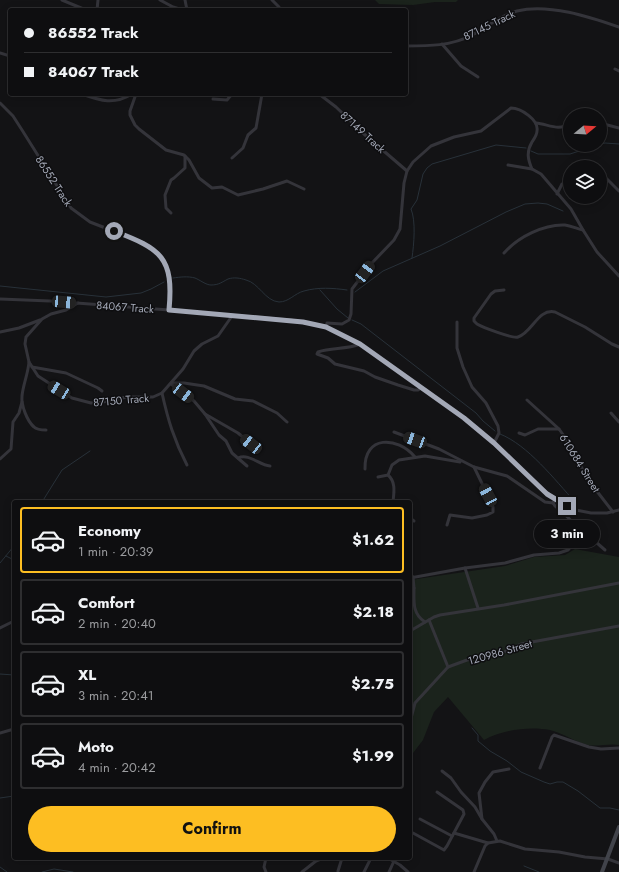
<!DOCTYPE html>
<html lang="en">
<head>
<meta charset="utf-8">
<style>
	body { margin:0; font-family:Jost,sans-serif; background:#171719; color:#f1f3f6; height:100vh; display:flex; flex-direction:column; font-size:15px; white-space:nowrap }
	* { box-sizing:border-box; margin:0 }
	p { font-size:13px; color:#9b9c9f }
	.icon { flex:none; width:22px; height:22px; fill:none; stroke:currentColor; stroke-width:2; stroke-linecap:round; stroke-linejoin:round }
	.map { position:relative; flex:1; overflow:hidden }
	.side { position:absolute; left:12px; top:500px; width:400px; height:360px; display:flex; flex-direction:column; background:#0e0e10; border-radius:4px; box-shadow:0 2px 10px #0003,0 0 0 1px #2e2e30 }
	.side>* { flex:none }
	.top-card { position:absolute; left:8px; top:8px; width:400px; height:88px; border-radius:4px; box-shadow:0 2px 10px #0003,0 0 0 1px #2e2e30; display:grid; align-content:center; height:88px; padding:0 16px; background:#0e0e10 }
	.needle { width:26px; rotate:72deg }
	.tools { position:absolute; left:563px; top:108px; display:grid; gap:8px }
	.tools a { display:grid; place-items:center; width:44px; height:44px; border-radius:50%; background:#0e0e10; box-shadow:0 2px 10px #0003,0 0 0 1px #2e2e30; font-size:20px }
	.end { position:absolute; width:18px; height:18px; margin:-9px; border:5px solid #a3a8b6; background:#111; box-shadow:0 0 0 2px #111 }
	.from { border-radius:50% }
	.bubble { position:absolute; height:28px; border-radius:14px; background:#0e0e10; box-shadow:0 2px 10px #0003,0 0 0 1px #2e2e30; font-size:13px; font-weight:700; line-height:28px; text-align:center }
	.car { position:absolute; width:12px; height:24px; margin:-12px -6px; border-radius:5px; box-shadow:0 0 3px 1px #0007; background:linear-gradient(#222 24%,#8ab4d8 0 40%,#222 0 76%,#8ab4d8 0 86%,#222 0) }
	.top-card b { display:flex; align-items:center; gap:14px; height:38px; font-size:15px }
	.top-card b+b { border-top:1px solid #2e2e30 }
	.top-card i { width:10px; height:10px; background:#f1f3f6 }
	ul { padding:7px 0 0; list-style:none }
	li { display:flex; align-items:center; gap:12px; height:66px; margin:0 8px 6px; padding:0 8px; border:2px solid #2e2e30; border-radius:4px }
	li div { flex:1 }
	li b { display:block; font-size:15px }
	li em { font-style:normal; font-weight:700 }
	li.active { border-color:#fdbe22 }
	li>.icon { width:36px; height:36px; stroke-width:1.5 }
	.cta { display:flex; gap:8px; margin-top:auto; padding:8px 16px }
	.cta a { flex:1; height:46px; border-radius:24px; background:#fdbe22; color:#111; font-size:16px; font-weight:700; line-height:46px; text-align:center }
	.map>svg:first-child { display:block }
	.green { fill:#1b231c }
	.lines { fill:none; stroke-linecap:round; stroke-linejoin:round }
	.stream { stroke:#283139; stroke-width:1 }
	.minor { stroke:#34343a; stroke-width:3 }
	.secondary { stroke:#41434a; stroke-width:4 }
	.route { stroke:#a3a8b6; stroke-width:5 }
	.labels { text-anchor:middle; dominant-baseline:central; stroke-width:3; stroke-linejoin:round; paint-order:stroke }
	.street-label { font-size:11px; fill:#a3a8b6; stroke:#0e0e10 }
</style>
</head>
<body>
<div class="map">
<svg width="619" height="872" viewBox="0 0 619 872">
	<rect width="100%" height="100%" fill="#131315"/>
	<!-- green -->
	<g class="green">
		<path d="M375 0H458L456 2H435L413 5 379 4Z"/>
		<path d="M575 549 619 557V745C609 743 598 747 588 745 575 742 563 733 550 730 529 726 502 730 484 740L448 697 434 712 423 740 410 757V580L505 566 534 557 565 555Z"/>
	</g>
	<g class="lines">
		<!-- stream -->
		<g class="stream">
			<path d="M600 144 605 143 619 144"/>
			<path d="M531 151 538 154H570L598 145"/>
			<path d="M412 258C414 244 416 221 411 209L417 200 423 174 427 168 432 164 496 145 526 148"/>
			<path d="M173 278C180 277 188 276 195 278 200 280 206 285 211 285 219 285 222 282 228 279 234 277 240 278 246 280 259 283 265 301 279 302 289 302 295 293 304 291 318 287 333 288 347 290"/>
			<path d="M0 286 106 297 141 293 151 289 164 282"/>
			<path d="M320 290 337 309 348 318"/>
			<path d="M355 292 383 271 440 246 506 212 525 204 538 203 547 204 563 211"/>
			<path d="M352 320 361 324 476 413 483 421 495 431"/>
			<path d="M500 434C528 445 555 480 575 502"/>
			<path d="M42 502 62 470 90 451"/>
			<path d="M6 556 14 560"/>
			<path d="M0 563 14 546"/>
			<path d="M0 674 14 675"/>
			<path d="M472 728 478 735V741L490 751 507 761 521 772 544 782 550 784 557 782H563L578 791 600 808H610L619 810"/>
			<path d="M0 798 14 796"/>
			<path d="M524 866 539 872"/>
			<path d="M0 867 7 872"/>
			<path d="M42 872 54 869 73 872"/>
		</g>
		<!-- minor -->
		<g class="minor">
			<path d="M62 0 86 10"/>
			<path d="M160 0 173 7 183 10"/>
			<path d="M185 0 187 10"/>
			<path d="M272 0 279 7 278 10"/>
			<path d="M97 10 98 0"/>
			<path d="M442 44 461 66 478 77"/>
			<path d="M406 46C428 46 452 46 472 35 487 27 501 15 517 11 548 3 590 17 619 27"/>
			<path d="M0 53 10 56"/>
			<path d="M615 69 619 71"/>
			<path d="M82 94C101 101 114 105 132 94"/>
			<path d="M136 94 130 111V115L135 125 139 129 166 150 184 155 189 160 199 178 212 188 222 187 238 195 263 189 287 181 304 189"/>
			<path d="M319 94 336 107 364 134 407 171"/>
			<path d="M213 99 227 100 232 94"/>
			<path d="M0 103 13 116 22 130 71 208 90 222 144 243C171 259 172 282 169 310"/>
			<path d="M536 123C548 124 559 132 570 123"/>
			<path d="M600 123 619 128"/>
			<path d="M232 158 243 148 248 135 256 128 262 94"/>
			<path d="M508 165 532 169"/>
			<path d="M600 178 607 179 619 191"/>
			<path d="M557 194 562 184 570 180"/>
			<path d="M171 213 166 208 165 195 171 180 174 178 185 168V156"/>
			<path d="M504 253C518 237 544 224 565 225 572 226 577 229 583 230"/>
			<path d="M504 290 495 291 491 294 474 318V321L477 324C482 327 513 339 518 337 532 333 538 308 555 312L585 327 612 344 619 347"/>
			<path d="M0 299 50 301 169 310 291 320 326 327 360 344 464 418 494 443 539 487 562 503 576 510 591 513H607L619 510"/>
			<path d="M78 303 66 310 51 314 42 319 26 337 25 344 29 362 38 376 72 398 91 403 112 401 126 397H153L162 393 183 369 194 351 202 344 218 336 232 316"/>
			<path d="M457 322V348L463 367 472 387 486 403 498 426 499 433 494 443"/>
			<path d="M326 327 327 323 342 324 349 320 351 314 352 289 371 264 394 240 400 229 404 183 407 171 413 162 431 146 454 137 481 131 511 108C521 108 539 120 537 131 537 135 534 139 532 142 526 152 528 160 532 169L541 174 571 209 583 230 597 252 619 276"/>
			<path d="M0 332 19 328 40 320"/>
			<path d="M360 344C346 350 332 347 318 352L317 354 328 358 335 364 364 371 375 377 398 385 414 390H418L421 388"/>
			<path d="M29 362C28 374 23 385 22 396 21 405 27 421 34 427 37 430 42 430 46 430"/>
			<path d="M32 367 66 373 98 388 102 391"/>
			<path d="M172 383H184L204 386 235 399 253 401 277 413 287 422"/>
			<path d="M171 384 194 401 205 414 219 435 226 441 232 453 247 466"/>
			<path d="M162 393C168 420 174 440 187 465"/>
			<path d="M527 400 559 429 564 436 589 481 613 512"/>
			<path d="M611 413 619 422"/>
			<path d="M205 414 238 433 251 444"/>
			<path d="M394 432 439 449 474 467 507 476 545 502 553 503 555 499"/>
			<path d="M519 433 525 435 538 429H559"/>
			<path d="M238 458C249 453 259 465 270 466"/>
			<path d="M0 459 11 449 13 422 19 413 22 402"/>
			<path d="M365 469C364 435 397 436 415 457"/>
			<path d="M388 475C396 482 394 492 393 502"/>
			<path d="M378 477 388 475 392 465 399 460 425 456 460 462"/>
			<path d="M410 518 414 521"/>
			<path d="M573 522 605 550"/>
			<path d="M447 525 450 515 472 518 487 515 493 512V507L491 502 474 467"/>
			<path d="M548 541 572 545C585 527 567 517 555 506L553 503"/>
			<path d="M410 566V570"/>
			<path d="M465 568 478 608"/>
			<path d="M410 574 413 577 414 588 410 583"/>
			<path d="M410 578 465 568 505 563 534 555 559 553 568 550 572 545"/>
			<path d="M414 588C414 601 412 614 425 622"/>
			<path d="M429 620 448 667"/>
			<path d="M0 628 14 621"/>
			<path d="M410 631 434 617 440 615 504 605 619 583"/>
			<path d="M410 722 415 703 448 667 467 660 502 653 521 644 619 626"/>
			<path d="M0 733 14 729"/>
			<path d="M540 768 552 737 554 735 589 747 601 749 619 748"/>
			<path d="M442 771 451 778 461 792 475 807 482 819"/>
			<path d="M420 819 452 836"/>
			<path d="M413 833 444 850 447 846 464 814 463 810 437 792"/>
			<path d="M454 833 488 843"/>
			<path d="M497 841 494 834 482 819 479 793 485 782 493 772 509 769"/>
			<path d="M388 858 400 865 408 872"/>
			<path d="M338 871 342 858"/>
			<path d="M266 872 264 867 266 858"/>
			<path d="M302 872 316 861 323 858"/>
			<path d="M364 872 371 858"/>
			<path d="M389 872 394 861"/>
			<path d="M474 872 485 846 488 843 500 841 525 849 559 852 585 857 608 859 619 863"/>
		</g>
		<!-- secondary -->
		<path class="secondary" d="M602 872 619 827"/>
	</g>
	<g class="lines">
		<!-- route -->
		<path class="route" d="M114 231C161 249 174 257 169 310L303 322 326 327 360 344 464 418 494 443 547 494 567 506"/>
	</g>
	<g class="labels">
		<!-- street labels -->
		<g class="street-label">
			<text transform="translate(489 25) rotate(-26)">87145 Track</text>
			<text transform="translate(363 132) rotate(42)">87149 Track</text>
			<text transform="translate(54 181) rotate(57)">86552 Track</text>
			<text transform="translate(125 307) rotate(4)">84067 Track</text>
			<text transform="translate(121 400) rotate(-5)">87150 Track</text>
			<text transform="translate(580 463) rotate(58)">610684 Street</text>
			<text transform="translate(500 652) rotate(-16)">120986 Street</text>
		</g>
	</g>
</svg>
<div class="tools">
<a><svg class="needle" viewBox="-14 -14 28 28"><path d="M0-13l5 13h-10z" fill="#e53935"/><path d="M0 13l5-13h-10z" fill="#9b9c9f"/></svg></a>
<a><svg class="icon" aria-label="layers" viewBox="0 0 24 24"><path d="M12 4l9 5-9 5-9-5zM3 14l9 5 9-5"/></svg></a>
</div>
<i class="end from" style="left:114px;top:231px"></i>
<i class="end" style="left:567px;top:506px"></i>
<div class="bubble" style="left:534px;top:520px;width:66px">3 min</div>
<i class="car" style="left:365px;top:272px;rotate:37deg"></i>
<i class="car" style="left:64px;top:302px;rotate:95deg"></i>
<i class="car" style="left:59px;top:390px;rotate:301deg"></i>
<i class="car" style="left:183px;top:393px;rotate:127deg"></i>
<i class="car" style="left:415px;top:440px;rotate:290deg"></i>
<i class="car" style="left:251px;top:444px;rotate:308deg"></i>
<i class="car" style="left:488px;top:495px;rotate:332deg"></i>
<div class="top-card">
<b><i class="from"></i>86552 Track</b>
<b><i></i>84067 Track</b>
</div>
<section class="side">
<ul>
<li class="active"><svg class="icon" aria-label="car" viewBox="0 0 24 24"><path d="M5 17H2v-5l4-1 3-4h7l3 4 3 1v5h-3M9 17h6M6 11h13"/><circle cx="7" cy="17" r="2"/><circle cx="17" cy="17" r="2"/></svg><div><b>Economy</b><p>1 min · 20:39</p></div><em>$1.62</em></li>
<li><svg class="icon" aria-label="car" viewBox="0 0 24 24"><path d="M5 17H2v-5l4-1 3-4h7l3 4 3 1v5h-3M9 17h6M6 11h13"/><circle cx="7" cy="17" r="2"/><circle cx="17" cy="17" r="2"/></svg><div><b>Comfort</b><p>2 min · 20:40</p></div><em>$2.18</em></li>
<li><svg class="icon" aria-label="car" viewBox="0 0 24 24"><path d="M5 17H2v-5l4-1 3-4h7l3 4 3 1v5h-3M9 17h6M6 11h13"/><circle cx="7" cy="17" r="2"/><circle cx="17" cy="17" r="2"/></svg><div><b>XL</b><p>3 min · 20:41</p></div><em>$2.75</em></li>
<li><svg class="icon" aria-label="car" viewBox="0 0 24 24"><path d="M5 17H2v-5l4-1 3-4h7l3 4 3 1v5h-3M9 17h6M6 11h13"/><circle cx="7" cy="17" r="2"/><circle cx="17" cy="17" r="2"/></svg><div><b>Moto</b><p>4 min · 20:42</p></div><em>$1.99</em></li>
</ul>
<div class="cta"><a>Confirm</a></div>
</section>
</div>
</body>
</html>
